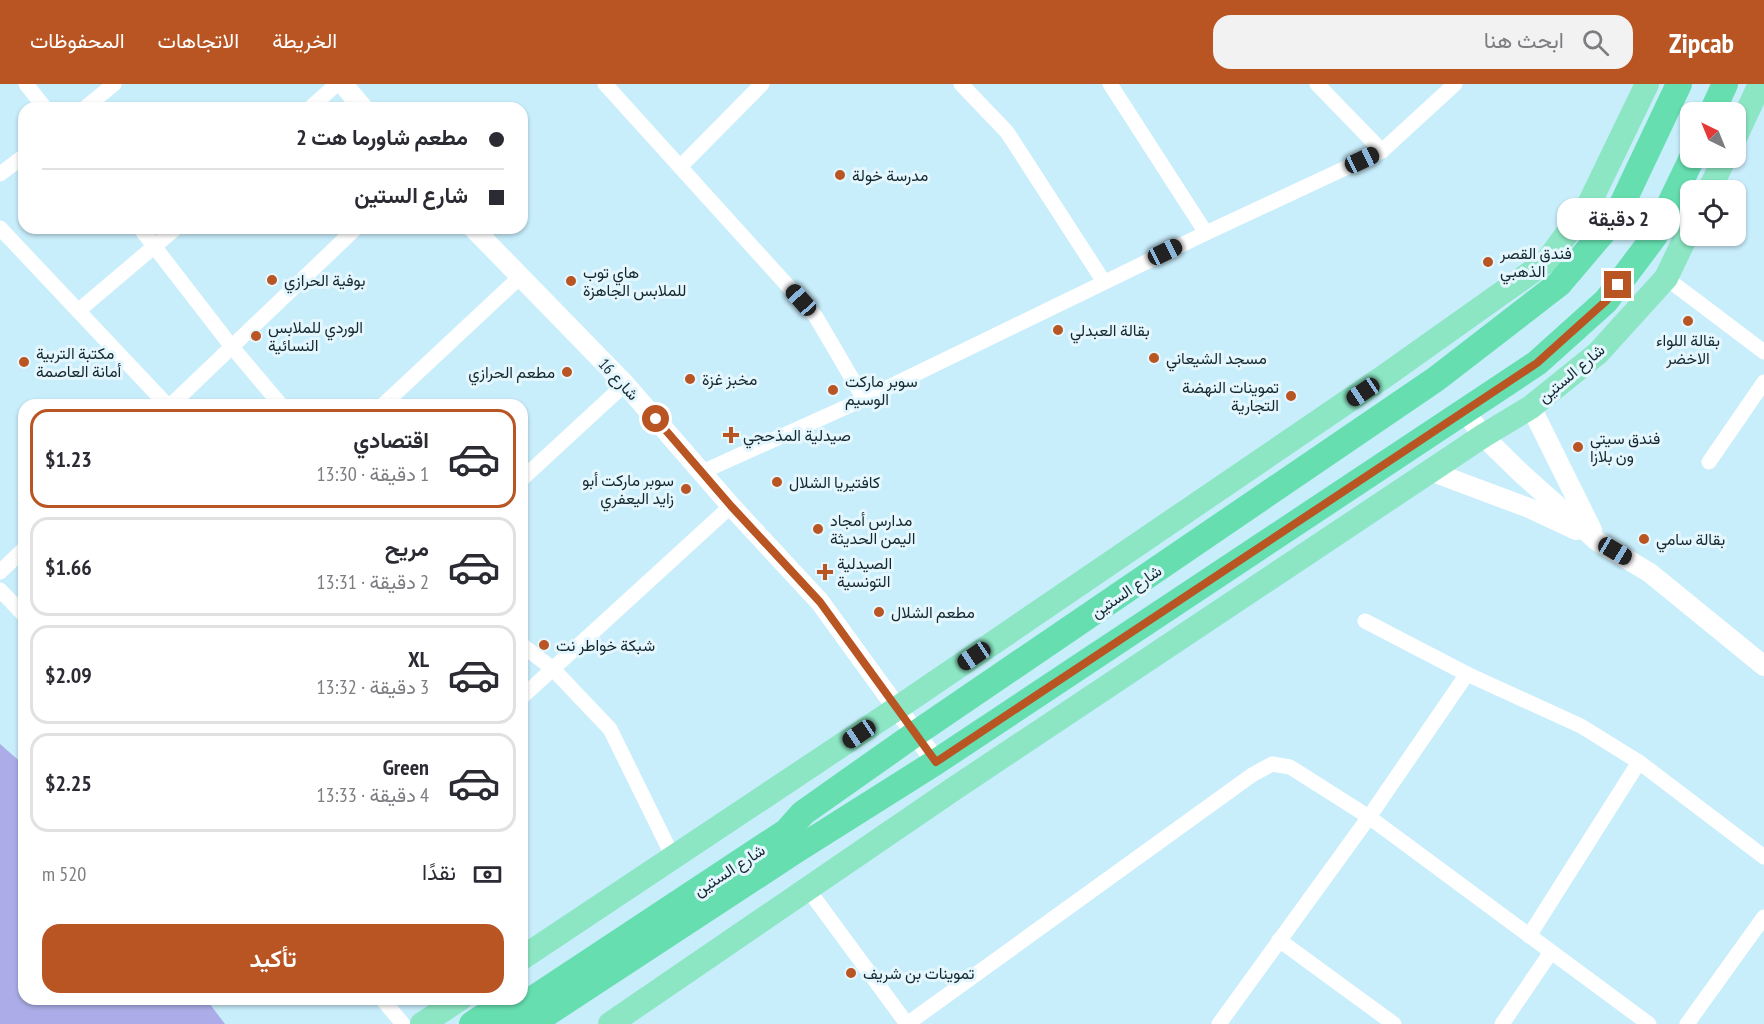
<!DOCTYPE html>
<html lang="ar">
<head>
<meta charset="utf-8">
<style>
	body { margin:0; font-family:"PT Sans Narrow",Vazirmatn,sans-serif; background:#f2f2f3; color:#2b2b33; direction:rtl; height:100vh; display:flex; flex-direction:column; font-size:22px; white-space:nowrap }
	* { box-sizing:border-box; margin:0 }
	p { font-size:20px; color:#7c7c81 }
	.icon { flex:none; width:33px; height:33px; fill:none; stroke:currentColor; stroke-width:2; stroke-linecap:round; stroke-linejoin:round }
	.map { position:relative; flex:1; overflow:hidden; direction:ltr }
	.drawer { position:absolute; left:18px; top:315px; width:510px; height:606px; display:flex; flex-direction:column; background:#fff; border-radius:18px; box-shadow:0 2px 4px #0004; direction:rtl }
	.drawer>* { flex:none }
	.guide { position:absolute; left:18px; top:18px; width:510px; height:132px; border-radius:18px; box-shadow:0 2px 4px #0004; direction:rtl; display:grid; align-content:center; height:132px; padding:0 24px; background:#fff }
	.needle { width:39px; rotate:317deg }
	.fabs { position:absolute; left:1680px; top:18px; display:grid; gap:12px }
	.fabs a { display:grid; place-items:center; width:66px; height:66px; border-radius:12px; background:#fff; box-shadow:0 2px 4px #0004; font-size:30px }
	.end { position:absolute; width:27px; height:27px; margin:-14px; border:8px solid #b95423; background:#fff; box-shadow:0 0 0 3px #fff }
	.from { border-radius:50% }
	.bubble { position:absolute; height:42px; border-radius:18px; background:#fff; box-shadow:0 2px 4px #0004; font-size:20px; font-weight:600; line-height:42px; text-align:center; direction:rtl }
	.car { position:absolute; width:18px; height:36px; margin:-18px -9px; border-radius:8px; box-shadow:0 0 4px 2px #0007; background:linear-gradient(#222 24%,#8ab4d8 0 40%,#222 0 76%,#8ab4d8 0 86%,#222 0) }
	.guide b { display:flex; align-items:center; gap:21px; height:57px; font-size:22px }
	.guide b+b { border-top:2px solid #e1e1e2 }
	.guide i { width:15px; height:15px; background:#2b2b33 }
	ul { padding:10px 0 0; list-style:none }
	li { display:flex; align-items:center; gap:18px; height:99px; margin:0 12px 9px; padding:0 12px; border:3px solid #e1e1e2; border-radius:18px }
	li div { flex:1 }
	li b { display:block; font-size:22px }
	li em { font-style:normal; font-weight:600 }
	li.on { border-color:#b95423 }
	li>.icon { width:54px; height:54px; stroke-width:1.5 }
	.pay { display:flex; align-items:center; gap:15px; height:66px; padding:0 24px; font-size:22px }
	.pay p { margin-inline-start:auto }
	.cta { display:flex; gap:12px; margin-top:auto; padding:12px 24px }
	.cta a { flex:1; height:69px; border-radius:18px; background:#b95423; color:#fff; font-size:24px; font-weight:600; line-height:69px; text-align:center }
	header { display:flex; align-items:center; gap:36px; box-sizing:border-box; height:84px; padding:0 30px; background:#b95423; color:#fff }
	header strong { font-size:28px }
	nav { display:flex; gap:33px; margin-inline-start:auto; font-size:21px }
	.search { width:420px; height:54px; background:#f2f2f3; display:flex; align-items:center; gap:15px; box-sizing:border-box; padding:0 21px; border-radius:18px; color:#7c7c81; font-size:22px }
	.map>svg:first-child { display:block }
	.green { fill:#acade8 }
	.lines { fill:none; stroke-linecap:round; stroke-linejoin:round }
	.minor { stroke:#fff; stroke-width:15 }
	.tertiary { stroke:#fff; stroke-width:20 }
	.primary { stroke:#8ce6c4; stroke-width:24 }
	.trunk { stroke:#66deb0; stroke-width:26 }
	.route { stroke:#b95423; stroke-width:8 }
	.poi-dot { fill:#b95423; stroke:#e5f7fe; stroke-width:2 }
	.labels { text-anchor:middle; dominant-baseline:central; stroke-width:6; stroke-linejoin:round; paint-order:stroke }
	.poi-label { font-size:16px; fill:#16282f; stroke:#e5f7fe; text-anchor:start }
	.street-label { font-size:16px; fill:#16282f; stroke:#e5f7fe }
</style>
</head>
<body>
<header>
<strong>Zipcab</strong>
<div class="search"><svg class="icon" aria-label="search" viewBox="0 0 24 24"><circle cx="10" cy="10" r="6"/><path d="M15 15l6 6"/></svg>ابحث هنا</div>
<nav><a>الخريطة</a><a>الاتجاهات</a><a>المحفوظات</a></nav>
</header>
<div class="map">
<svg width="1764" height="940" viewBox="0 0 1764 940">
	<rect width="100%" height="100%" fill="#c8edfb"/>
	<!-- green -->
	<path class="green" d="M0 660 24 681V915H206L225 940H0Z"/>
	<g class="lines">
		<!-- minor -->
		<g class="minor">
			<path d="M26 0 45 24"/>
			<path d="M605 0 816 233 864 315"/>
			<path d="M961 0 1007 48 1104 198"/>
			<path d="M1110 0 1206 149"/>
			<path d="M1317 0 1382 67"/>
			<path d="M85 24 114 0"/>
			<path d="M310 24 337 0"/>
			<path d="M680 83 762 0"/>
			<path d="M0 90 24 72"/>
			<path d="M0 144 167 321"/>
			<path d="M140 144 232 263 281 321"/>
			<path d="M1666 194 1764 268"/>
			<path d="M78 227 176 144"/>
			<path d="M171 321 356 144"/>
			<path d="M383 321 521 192"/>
			<path d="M1709 378 1764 298"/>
			<path d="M702 388 864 315 1206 149 1382 67 1455 0"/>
			<path d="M522 395 625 300"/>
			<path d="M0 488 24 465"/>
			<path d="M0 506 24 531"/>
			<path d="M1365 537 1467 590 1581 642 1639 678 1764 773"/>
			<path d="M522 561 553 585 610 645 673 773"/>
			<path d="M522 613 731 422"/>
			<path d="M807 804 907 940"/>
			<path d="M1529 852 1639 678"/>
			<path d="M1279 856 1394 940"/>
			<path d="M382 915 403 940"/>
			<path d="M907 940 1252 691 1272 680 1290 683 1369 733 1649 940"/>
			<path d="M1219 940 1369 733 1467 590"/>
			<path d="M1502 940 1551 868"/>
			<path d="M1687 940 1764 833"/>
		</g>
		<!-- tertiary -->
		<g class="tertiary">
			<path d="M343 0 363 24"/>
			<path d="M473 144 625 300 731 422 820 518 936 678"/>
			<path d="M1531 323 1592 446"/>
			<path d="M1464 326 1483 352 1522 390 1597 457 1650 489 1764 582"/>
			<path d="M1430 387 1529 424 1576 446"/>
		</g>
		<!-- primary -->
		<g class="primary">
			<path d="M1736 52 1760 0"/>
			<path d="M1709 106 1725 74"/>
			<path d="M522 874 896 625 1382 294 1547 177 1590 118 1647 0"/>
			<path d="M422 940 460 915"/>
			<path d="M610 940 955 704 1483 352 1531 323 1598 269 1666 194 1690 144"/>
		</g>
		<!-- trunk -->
		<g class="trunk">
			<path d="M1712 28 1725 0"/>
			<path d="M472 940 507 917"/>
			<path d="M495 940 787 747 803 729 915 650 1436 295 1559 200 1616 133 1679 0"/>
			<path d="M531 940 795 767 936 678 1537 279 1606 217 1654 153 1692 74"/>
		</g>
	</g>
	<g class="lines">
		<!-- route -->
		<path class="route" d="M656 335 731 422 820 518 936 678 1537 279 1606 217 1618 201"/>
	</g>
	<!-- markers -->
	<g class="poi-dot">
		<circle cx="840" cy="91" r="6"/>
		<circle cx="1488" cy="178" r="6"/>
		<circle cx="272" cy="196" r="6"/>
		<circle cx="571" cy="197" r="6"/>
		<circle cx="1688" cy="237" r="6"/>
		<circle cx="1058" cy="246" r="6"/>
		<circle cx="256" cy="252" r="6"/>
		<circle cx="1154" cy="274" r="6"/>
		<circle cx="24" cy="278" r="6"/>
		<circle cx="567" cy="288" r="6"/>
		<circle cx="690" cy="295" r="6"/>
		<circle cx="833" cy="306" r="6"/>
		<circle cx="1291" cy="312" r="6"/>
		<path d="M728 342h6v6h6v6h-6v6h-6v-6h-6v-6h6z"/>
		<circle cx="1578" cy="363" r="6"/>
		<circle cx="777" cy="398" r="6"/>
		<circle cx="686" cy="405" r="6"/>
		<circle cx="818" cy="445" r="6"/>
		<circle cx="1644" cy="455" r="6"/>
		<path d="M822 479h6v6h6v6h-6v6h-6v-6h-6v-6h6z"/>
		<circle cx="879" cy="528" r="6"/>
		<circle cx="544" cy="561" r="6"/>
		<circle cx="851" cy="889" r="6"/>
	</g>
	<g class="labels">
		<!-- poi labels -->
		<g class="poi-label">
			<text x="852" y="91">مدرسة خولة</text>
			<text x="1500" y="169">فندق القصر<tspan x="1500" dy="18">الذهبي</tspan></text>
			<text x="583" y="188">هاي توب<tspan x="583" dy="18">للملابس الجاهزة</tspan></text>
			<text x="284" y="196">بوفية الحرازي</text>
			<text x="268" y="243">الوردي للملابس<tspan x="268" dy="18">النسائية</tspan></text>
			<text x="1070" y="246">بقالة العبدلي</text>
			<text x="1688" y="256" text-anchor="middle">بقالة اللواء<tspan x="1688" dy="18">الاخضر</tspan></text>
			<text x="36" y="269">مكتبة التربية<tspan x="36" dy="18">أمانة العاصمة</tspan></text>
			<text x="1166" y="274">مسجد الشيعاني</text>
			<text x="555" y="288" text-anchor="end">مطعم الحرازي</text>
			<text x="702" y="295">مخبز غزة</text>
			<text x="845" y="297">سوبر ماركت<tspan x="845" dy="18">الوسيم</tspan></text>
			<text x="1279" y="303" text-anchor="end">تموينات النهضة<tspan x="1279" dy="18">التجارية</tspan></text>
			<text x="743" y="351">صيدلية المذحجي</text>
			<text x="1590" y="354">فندق سيتي<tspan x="1590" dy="18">ون بلازا</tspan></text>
			<text x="674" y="396" text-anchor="end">سوبر ماركت أبو<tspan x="674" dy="18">زايد اليعفري</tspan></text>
			<text x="789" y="398">كافتيريا الشلال</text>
			<text x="830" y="436">مدارس أمجاد<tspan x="830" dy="18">اليمن الحديثة</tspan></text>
			<text x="1656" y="455">بقالة سامي</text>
			<text x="837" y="479">الصيدلية<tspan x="837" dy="18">التونسية</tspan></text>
			<text x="891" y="528">مطعم الشلال</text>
			<text x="556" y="561">شبكة خواطر نت</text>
			<text x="863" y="889">تموينات بن شريف</text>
		</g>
		<!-- street labels -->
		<g class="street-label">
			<text transform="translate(1571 289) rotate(-40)">شارع الستين</text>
			<text transform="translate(619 295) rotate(47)">شارع 16</text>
			<text transform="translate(1126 507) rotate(-34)">شارع الستين</text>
			<text transform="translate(729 786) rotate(-33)">شارع الستين</text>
		</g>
	</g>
</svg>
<div class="fabs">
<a><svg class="needle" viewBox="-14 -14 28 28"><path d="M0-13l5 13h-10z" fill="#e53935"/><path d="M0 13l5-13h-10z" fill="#7c7c81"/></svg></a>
<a><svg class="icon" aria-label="locate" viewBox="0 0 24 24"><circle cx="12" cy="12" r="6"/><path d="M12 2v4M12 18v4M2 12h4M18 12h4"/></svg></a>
</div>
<i class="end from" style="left:656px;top:335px"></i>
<i class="end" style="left:1618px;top:201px"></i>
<div class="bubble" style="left:1557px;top:114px;width:123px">2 دقيقة</div>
<i class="car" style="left:1362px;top:76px;rotate:65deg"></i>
<i class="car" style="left:1165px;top:168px;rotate:64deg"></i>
<i class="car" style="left:801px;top:216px;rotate:318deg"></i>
<i class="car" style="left:1363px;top:308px;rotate:236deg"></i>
<i class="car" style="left:1615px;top:467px;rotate:121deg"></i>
<i class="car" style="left:974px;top:572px;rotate:236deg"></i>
<i class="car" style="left:859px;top:650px;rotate:236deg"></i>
<div class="guide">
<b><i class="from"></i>مطعم شاورما هت 2</b>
<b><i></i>شارع الستين</b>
</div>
<section class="drawer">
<ul>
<li class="on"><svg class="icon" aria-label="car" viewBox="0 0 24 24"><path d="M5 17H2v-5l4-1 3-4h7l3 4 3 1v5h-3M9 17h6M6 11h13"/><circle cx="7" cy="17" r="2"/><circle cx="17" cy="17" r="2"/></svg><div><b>اقتصادي</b><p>1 دقيقة · 13:30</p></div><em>$1.23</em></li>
<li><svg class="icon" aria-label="car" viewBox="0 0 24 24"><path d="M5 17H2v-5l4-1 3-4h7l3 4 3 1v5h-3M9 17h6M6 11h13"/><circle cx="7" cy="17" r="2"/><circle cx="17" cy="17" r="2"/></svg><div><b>مريح</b><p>2 دقيقة · 13:31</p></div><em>$1.66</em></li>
<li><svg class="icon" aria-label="car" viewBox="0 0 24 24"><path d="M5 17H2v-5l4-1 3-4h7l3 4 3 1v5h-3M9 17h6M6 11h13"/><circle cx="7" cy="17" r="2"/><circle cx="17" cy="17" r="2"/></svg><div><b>XL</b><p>3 دقيقة · 13:32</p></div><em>$2.09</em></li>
<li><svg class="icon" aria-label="car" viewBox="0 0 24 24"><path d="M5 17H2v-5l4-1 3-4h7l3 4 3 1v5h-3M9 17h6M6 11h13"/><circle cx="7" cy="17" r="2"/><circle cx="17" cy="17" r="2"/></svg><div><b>Green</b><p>4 دقيقة · 13:33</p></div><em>$2.25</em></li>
</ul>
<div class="pay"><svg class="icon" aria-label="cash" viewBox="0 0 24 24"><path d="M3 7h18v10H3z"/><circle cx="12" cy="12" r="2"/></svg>نقدًا<p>520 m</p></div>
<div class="cta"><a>تأكيد</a></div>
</section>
</div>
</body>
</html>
